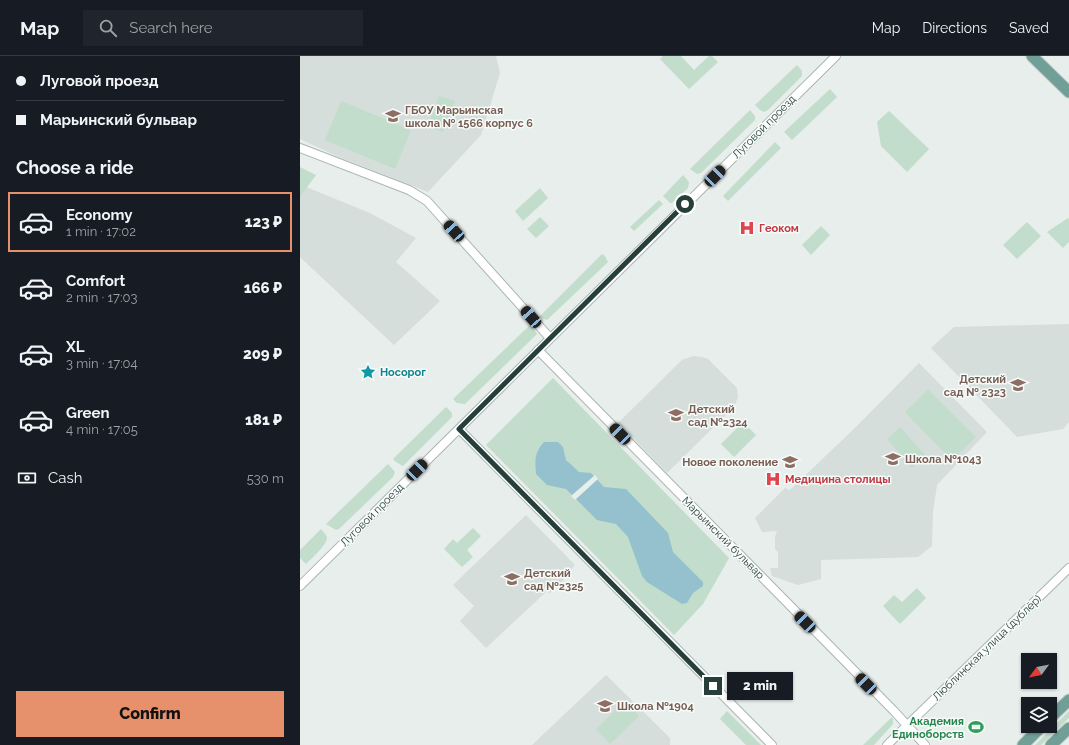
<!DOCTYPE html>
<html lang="en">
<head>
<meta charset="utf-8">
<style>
	body { margin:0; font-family:Raleway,sans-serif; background:#20242c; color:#f1f3f6; height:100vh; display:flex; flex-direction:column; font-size:15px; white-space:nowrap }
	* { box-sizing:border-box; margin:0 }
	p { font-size:13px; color:#9ea1a6 }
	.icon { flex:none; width:22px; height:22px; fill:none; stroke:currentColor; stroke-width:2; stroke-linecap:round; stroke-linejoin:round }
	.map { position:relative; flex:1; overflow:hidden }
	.side { display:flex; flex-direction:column; background:#171b24; width:300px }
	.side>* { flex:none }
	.hud { display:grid; align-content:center; height:88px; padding:0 16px; background:#171b24 }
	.needle { width:26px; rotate:238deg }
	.tools { position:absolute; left:721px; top:597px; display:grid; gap:8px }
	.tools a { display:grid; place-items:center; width:36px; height:36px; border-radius:0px; background:#171b24; box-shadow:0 1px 3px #0004; font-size:20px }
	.end { position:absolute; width:18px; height:18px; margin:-9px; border:5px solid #273f3a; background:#fff; box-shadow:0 0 0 2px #fff }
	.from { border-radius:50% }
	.bubble { position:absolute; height:28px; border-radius:0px; background:#171b24; box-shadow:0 1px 3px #0004; font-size:13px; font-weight:800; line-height:28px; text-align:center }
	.car { position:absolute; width:12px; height:24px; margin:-12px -6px; border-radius:5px; box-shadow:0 0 3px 1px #0007; background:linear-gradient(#222 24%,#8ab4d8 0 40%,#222 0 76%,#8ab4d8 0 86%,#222 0) }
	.hud b { display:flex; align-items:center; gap:14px; height:38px; font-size:15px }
	.hud b+b { border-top:1px solid #363941 }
	.hud i { width:10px; height:10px; background:#f1f3f6 }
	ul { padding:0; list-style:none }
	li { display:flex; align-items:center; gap:12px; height:60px; margin:0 8px 6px; padding:0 8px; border:2px solid transparent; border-radius:0px }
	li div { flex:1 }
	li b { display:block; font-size:15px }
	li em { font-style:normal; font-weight:800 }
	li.current { border-color:#e6916c }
	li>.icon { width:36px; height:36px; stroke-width:1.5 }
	h2 { padding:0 16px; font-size:18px; line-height:48px }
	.pay { display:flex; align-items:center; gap:10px; height:44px; padding:0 16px; font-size:15px }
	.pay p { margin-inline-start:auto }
	.primary-button { display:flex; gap:8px; margin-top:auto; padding:8px 16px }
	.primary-button a { flex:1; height:46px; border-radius:0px; background:#e6916c; color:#111; font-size:16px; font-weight:800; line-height:46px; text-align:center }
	header { display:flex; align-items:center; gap:24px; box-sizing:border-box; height:56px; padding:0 20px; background:#171b24; border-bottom:1px solid #363941 }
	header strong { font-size:19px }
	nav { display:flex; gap:22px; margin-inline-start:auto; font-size:14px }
	.search { width:280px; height:36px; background:#20242c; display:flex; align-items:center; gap:10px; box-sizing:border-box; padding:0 14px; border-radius:0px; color:#9ea1a6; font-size:15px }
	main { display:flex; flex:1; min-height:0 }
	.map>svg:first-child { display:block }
	.built { fill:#d5deda }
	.green { fill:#c2ddcb }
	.water { fill:#94c1cd }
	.pier { fill:#e7eeeb }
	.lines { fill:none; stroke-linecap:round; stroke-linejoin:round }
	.minor-casing { stroke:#aab6b2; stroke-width:10 }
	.major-casing { stroke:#c3c9c8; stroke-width:13 }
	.minor { stroke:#fff; stroke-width:8 }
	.major { stroke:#6f9f96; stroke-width:11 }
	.route { stroke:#273f3a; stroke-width:5 }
	.labels { text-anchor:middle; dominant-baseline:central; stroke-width:3; stroke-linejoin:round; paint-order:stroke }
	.education-label { font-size:11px; font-weight:bold; fill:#785e54; stroke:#f7fbf9; text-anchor:start }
	.street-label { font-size:11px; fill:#273f3a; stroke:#f7fbf9 }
	.health-label { font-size:11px; font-weight:bold; fill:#be3a42; stroke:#f7fbf9; text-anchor:start }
	.culture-label { font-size:11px; font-weight:bold; fill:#0d838f; stroke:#f7fbf9; text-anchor:start }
	.leisure-label { font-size:11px; font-weight:bold; fill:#27864d; stroke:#f7fbf9; text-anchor:end }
</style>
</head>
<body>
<header>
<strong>Map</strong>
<div class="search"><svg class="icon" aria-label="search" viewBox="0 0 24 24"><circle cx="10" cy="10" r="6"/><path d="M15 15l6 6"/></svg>Search here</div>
<nav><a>Map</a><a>Directions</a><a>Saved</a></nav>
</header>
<main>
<section class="side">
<div class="hud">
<b><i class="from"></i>Луговой проезд</b>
<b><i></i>Марьинский бульвар</b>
</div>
<h2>Choose a ride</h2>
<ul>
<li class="current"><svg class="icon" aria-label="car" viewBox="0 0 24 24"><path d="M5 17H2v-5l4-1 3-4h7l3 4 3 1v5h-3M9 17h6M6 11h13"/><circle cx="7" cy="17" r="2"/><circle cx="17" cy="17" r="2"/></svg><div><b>Economy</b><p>1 min · 17:02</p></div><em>123 ₽</em></li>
<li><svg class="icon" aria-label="car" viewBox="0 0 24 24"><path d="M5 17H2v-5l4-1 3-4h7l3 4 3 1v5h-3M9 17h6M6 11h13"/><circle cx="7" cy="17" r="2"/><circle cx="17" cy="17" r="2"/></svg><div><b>Comfort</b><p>2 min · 17:03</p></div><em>166 ₽</em></li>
<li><svg class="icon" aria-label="car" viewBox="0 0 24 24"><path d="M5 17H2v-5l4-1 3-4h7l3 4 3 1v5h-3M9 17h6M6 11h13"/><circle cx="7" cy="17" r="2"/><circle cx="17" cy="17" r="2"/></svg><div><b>XL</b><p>3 min · 17:04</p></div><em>209 ₽</em></li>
<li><svg class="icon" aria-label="car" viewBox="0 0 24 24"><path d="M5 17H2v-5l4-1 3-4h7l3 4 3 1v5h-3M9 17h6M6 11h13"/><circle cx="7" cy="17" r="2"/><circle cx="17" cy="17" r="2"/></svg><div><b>Green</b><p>4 min · 17:05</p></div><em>181 ₽</em></li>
</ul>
<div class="pay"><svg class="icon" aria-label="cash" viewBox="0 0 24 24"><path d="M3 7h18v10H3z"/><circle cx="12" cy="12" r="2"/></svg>Cash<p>530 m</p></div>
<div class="primary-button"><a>Confirm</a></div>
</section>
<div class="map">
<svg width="769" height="689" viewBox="0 0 769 689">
	<rect width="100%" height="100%" fill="#e7eeeb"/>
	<!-- built -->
	<g class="built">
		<path d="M0 0H196L200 17 181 79 128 136 39 101 0 83Z"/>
		<path d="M6 131 70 157 116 182 96 206 140 245 94 289 0 201V139Z"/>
		<path d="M769 268V366L763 373 717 381 631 292 654 271Z"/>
		<path d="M393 300 402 301 408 303 437 332 438 341 434 351 367 417 318 367 382 304Z"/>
		<path d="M619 307 687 376 637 429 633 456 632 490 618 501 521 504V523L498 529 472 520 470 512H478V496L475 493V481L477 475 462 476 455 462 485 432 489 434 492 432 558 369Z"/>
		<path d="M226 459 275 509 271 514V517L250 537 246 536 186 592 160 565 174 550 153 529Z"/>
		<path d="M306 619 370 682V689H232Z"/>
	</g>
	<!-- green -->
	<g class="green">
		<path d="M363 0H381L394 14 409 0H412L418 6 389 33 360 3Z"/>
		<path d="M497 9 502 15V20L468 54 464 56 460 54 455 49Z"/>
		<path d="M530 33 537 41 492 84 484 76Z"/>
		<path d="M139 40 155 45 143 76 128 70Z"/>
		<path d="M41 45 111 74 95 113 25 84Z"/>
		<path d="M450 54 455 60V64L401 117 397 118 390 113Z"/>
		<path d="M589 55 629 93 607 116 581 90 577 66Z"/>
		<path d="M475 86 481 92 428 145 423 140Z"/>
		<path d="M0 111 16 119 0 141Z"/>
		<path d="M383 119 389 126 388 132 372 147H370L363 140Z"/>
		<path d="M240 132 248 142 223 165 215 155Z"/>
		<path d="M359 144 363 148 334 175 330 171Z"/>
		<path d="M240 161 249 170 236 182 227 173Z"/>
		<path d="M768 162 769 163V186L763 192 747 176Z"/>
		<path d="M727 166 741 180 717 203 703 189Z"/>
		<path d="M521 170 530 179 511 199 502 189Z"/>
		<path d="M302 198 305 200 308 206 247 264 239 261Z"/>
		<path d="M231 268 237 278 165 348 157 347 153 343Z"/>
		<path d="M253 322 429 502 403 548 374 579 186 389Z"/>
		<path d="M628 333 676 381 652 404 605 356Z"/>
		<path d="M146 351 152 357V361L103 410 96 406 93 403Z"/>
		<path d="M443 366 456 379 434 401 421 388Z"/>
		<path d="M600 371 626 400 612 412 587 383Z"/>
		<path d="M88 408 95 416 93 421 39 473 36 474 26 468Z"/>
		<path d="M173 472 181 480 167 494 173 501 162 511 144 493 153 483 157 487Z"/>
		<path d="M21 473C23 476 26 478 27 481 28 488 11 503 6 508L0 502V494Z"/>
		<path d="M617 532 626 542 600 568 583 550 594 539 602 546Z"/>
		<path d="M325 645 339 660 310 688 296 673Z"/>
		<path d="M427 655 461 689H446L420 663Z"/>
		<path d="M769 655V662L741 689H735Z"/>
		<path d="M591 662H593V668L574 689H563Z"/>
	</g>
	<!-- water -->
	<path class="water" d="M244 386H258L263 391 266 404 279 416 291 417 304 431 326 433 368 477 373 496 403 526V530L393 537 387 547 382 548 347 526 342 520 328 481 316 468 297 464 266 433 247 429 236 418C235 405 234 397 244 386Z"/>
	<!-- pier -->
	<path class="pier" d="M295 419 298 423 275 444 271 440Z"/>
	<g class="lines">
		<!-- minor casing -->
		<g class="minor-casing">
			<g id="minor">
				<path d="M0 92 109 134 127 145 250 282"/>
				<path d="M238 294 594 655 625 689"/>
				<path d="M159 373 472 689"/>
				<path d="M0 530 536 0"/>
				<path d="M587 689 769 512"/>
			</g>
		</g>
		<!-- major casing -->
		<g class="major-casing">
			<g id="major">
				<path d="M732 0 769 36"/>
				<path d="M750 662 769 644"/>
				<path d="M723 689 742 670"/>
				<path d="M751 689 769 672"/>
			</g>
		</g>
		<!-- minor -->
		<use href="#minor" class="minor"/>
		<!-- major -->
		<use href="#major" class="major"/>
	</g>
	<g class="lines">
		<!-- route -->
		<path class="route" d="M385 148 159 373 413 630"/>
	</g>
	<!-- icons -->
	<defs>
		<g id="school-bare" transform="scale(1.2)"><path d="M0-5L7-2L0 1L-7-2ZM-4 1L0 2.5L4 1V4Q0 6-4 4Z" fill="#8d6e63" stroke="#f7fbf9" stroke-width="2.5" paint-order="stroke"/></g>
		<g id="hospital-bare" transform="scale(1.2)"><path d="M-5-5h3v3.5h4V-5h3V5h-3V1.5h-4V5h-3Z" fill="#e0444e" stroke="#f7fbf9" stroke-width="2.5" paint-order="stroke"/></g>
		<g id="sight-bare" transform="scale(1.2)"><path d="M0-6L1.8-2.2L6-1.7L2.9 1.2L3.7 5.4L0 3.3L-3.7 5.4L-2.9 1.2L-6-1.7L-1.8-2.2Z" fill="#0f9aa8" stroke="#f7fbf9" stroke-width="2.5" paint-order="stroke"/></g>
		<g id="stadium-bare" transform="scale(1.2)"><path d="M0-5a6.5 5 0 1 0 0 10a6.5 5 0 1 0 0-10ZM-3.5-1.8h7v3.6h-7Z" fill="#2e9e5b" stroke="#f7fbf9" stroke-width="2.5" paint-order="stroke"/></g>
	</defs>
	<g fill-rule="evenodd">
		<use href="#school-bare" x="93" y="60"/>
		<use href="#hospital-bare" x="447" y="172"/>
		<use href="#sight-bare" x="68" y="316"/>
		<use href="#school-bare" x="718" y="329"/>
		<use href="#school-bare" x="376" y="359"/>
		<use href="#school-bare" x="593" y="403"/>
		<use href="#school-bare" x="490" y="406"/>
		<use href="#hospital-bare" x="473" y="423"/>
		<use href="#school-bare" x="212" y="523"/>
		<use href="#school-bare" x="305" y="650"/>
		<use href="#stadium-bare" x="676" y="671"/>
	</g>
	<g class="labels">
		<!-- education labels -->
		<g class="education-label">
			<text x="105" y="54">ГБОУ Марьинская<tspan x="105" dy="13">школа № 1566 корпус 6</tspan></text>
			<text x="706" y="323" text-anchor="end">Детский<tspan x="706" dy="13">сад № 2323</tspan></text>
			<text x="388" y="353">Детский<tspan x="388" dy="13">сад №2324</tspan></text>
			<text x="605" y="403">Школа №1043</text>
			<text x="478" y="406" text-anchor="end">Новое поколение</text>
			<text x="224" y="517">Детский<tspan x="224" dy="13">сад №2325</tspan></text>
			<text x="317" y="650">Школа №1904</text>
		</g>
		<!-- street labels -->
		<g class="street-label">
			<text transform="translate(464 71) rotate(-45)">Луговой проезд</text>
			<text transform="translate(72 459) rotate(-45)">Луговой проезд</text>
			<text transform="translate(423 482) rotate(45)">Марьинский бульвар</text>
			<text transform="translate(687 592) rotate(-44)">Люблинская улица (дублёр)</text>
		</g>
		<!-- health labels -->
		<g class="health-label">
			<text x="459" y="172">Геоком</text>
			<text x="485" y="423">Медицина столицы</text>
		</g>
		<!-- culture labels -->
		<g class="culture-label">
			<text x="80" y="316">Носорог</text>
		</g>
		<!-- leisure labels -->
		<g class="leisure-label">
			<text x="664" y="665">Академия<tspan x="664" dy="13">Единоборств</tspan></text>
		</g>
	</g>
</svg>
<div class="tools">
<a><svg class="needle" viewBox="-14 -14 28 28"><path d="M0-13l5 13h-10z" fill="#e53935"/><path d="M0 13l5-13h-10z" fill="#9ea1a6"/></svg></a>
<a><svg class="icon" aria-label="layers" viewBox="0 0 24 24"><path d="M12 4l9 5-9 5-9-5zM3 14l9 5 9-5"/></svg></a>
</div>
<i class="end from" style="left:385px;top:148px"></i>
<i class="end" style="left:413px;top:630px"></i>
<div class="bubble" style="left:427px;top:616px;width:66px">2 min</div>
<i class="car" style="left:415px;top:120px;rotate:45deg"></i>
<i class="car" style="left:154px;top:175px;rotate:318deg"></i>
<i class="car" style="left:231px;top:261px;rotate:319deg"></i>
<i class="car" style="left:320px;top:378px;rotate:316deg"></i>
<i class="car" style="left:117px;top:414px;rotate:45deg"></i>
<i class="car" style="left:505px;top:566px;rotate:315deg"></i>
<i class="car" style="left:566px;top:628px;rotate:315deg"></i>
</div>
</main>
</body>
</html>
